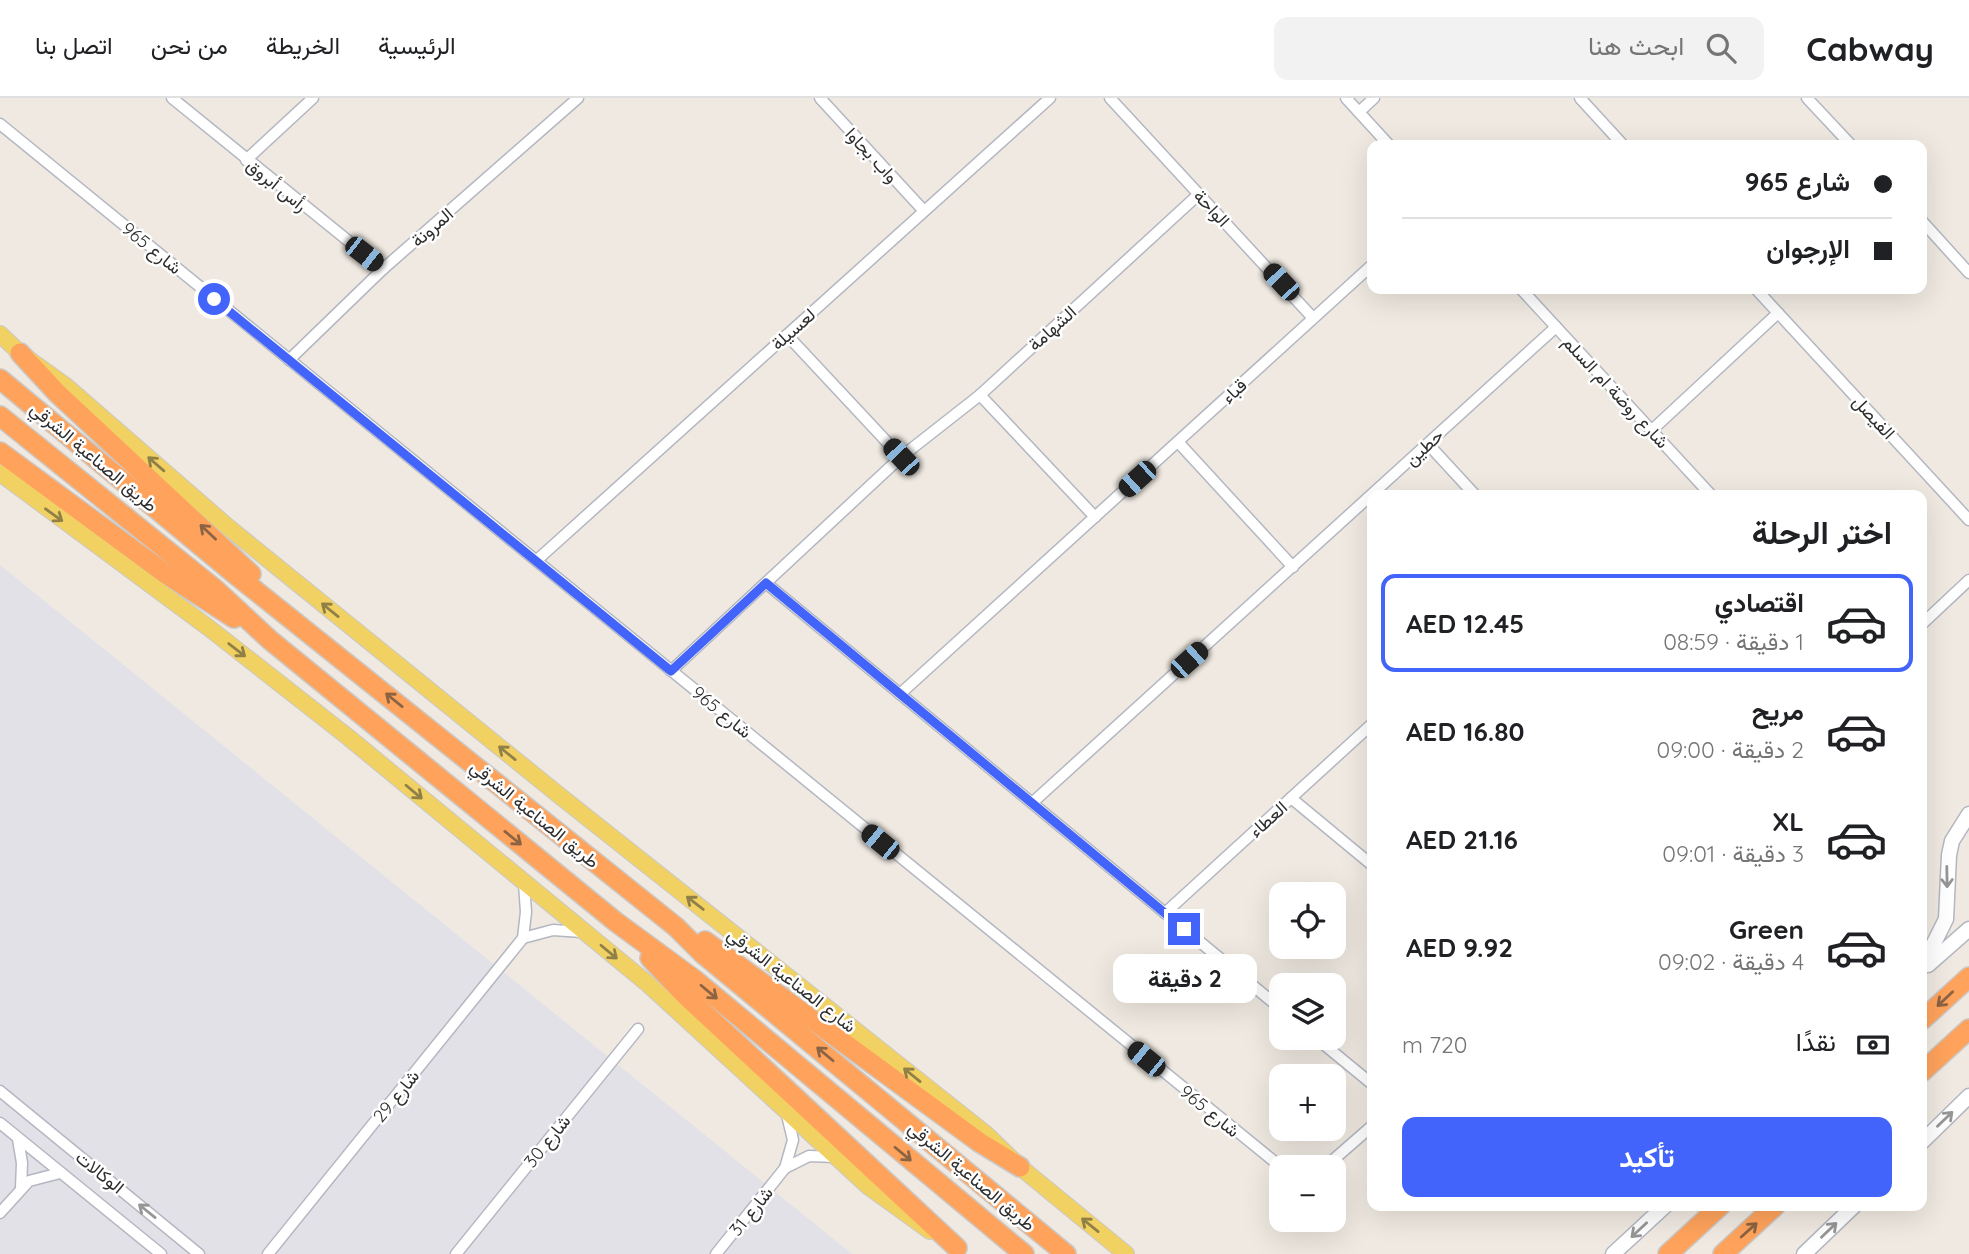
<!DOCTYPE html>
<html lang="ar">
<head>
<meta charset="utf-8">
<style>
	body { margin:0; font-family:Quicksand,Vazirmatn,sans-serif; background:#f2f2f2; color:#202124; direction:rtl; height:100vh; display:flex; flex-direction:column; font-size:26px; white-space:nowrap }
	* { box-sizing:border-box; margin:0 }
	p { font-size:23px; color:#757577 }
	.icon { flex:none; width:38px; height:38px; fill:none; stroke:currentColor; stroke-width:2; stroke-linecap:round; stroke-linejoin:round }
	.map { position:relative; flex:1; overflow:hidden; direction:ltr }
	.side { position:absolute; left:1367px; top:392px; width:560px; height:721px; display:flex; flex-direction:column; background:#fff; border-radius:14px; box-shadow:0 7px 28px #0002; direction:rtl }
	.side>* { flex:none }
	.top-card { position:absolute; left:1367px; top:42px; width:560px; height:154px; border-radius:14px; box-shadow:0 7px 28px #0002; direction:rtl; display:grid; align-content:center; height:154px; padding:0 35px; background:#fff }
	.buttons { position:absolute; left:1269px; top:784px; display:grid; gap:14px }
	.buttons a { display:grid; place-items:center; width:77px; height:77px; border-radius:14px; background:#fff; box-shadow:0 7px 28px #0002; font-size:35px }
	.end { position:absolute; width:32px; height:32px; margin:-16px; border:9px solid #4264fb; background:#fff; box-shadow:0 0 0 4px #fff }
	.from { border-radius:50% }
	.bubble { position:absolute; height:49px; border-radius:14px; background:#fff; box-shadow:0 7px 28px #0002; font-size:23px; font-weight:700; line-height:49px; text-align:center; direction:rtl }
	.car { position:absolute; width:21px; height:42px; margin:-21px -10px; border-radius:9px; box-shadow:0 0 5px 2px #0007; background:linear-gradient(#222 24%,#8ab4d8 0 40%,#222 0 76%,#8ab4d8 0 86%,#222 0) }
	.top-card b { display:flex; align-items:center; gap:24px; height:66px; font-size:26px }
	.top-card b+b { border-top:2px solid #e0e0e0 }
	.top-card i { width:18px; height:18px; background:#202124 }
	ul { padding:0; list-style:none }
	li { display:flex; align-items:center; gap:21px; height:98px; margin:0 14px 10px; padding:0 21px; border:4px solid transparent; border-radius:14px }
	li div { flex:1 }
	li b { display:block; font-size:26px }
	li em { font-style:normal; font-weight:700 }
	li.on { border-color:#4264fb }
	li>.icon { width:63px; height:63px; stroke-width:1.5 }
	h2 { padding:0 35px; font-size:32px; line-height:84px }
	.pay { display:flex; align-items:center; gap:18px; height:77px; padding:0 35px; font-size:26px }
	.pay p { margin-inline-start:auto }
	.action { display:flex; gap:14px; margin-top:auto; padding:14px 35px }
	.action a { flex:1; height:80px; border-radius:14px; background:#4264fb; color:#fff; font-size:28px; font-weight:700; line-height:80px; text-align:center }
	header { display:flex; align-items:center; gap:42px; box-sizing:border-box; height:98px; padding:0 35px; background:#fff; border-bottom:2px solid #e0e0e0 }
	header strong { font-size:33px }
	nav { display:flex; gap:38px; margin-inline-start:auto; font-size:24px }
	.search { width:490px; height:63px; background:#f2f2f2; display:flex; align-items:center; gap:18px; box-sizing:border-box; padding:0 24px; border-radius:14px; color:#757577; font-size:26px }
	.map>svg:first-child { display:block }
	.industrial { fill:#e3e1e8 }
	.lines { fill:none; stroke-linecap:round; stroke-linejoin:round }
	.street-casing { stroke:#b4b7c1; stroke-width:13 }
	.secondary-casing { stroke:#b4b7c1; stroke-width:17 }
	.primary-casing { stroke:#c9c9c9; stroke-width:18 }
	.highway-casing { stroke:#c9c9c9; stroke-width:22 }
	.street { stroke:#fff; stroke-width:10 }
	.secondary { stroke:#fff; stroke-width:14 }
	.primary { stroke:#f2d163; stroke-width:16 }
	.highway { stroke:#ffa35c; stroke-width:19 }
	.oneway { stroke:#908048 }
	.oneway2 { stroke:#8c6343 }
	.oneway3 { stroke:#969696 }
	.route { stroke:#4264fb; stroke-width:9 }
	.labels { text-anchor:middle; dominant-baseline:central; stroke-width:5; stroke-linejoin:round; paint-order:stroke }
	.street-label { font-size:18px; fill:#2e2e2e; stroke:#fff }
</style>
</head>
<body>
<header>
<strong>Cabway</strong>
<div class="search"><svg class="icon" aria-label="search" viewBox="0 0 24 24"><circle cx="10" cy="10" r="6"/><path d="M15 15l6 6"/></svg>ابحث هنا</div>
<nav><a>الرئيسية</a><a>الخريطة</a><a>من نحن</a><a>اتصل بنا</a></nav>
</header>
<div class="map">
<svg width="1969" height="1156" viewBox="0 0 1969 1156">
	<rect width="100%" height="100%" fill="#efe9e1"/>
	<!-- industrial -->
	<path class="industrial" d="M0 467 852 1156H0Z"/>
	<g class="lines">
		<!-- street casing -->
		<g class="street-casing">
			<g id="street">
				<path d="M172 0 383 171"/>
				<path d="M820 0 924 113"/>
				<path d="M1110 0 1313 220"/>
				<path d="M1346 0 1389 47"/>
				<path d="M1580 0 1623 47"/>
				<path d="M1807 0 1851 47"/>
				<path d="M1359 14 1374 0"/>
				<path d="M0 26 1281 1069"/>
				<path d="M246 62 313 0"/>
				<path d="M1922 123 1969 175"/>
				<path d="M1521 191 1711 397"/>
				<path d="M1756 191 1969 422"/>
				<path d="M787 237 901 359"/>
				<path d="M289 262 383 171 578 0"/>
				<path d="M980 297 1095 419"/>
				<path d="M1652 332 1778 215"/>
				<path d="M1178 344 1293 469"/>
				<path d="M1428 346 1475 397"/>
				<path d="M537 462 1050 0"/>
				<path d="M766 485 1281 911"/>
				<path d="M1922 526 1969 482"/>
				<path d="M671 573 901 359 980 297 1199 96"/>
				<path d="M900 596 1372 167"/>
				<path d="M1291 700 1372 767"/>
				<path d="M1032 705 1556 229"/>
				<path d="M1165 815 1372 626"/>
				<path d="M523 840 553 832 582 834"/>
				<path d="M1316 940 1372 986"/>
				<path d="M0 993 199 1156"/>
				<path d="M0 1025 161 1156"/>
				<path d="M18 1041 22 1065 21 1090"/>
				<path d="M1325 1069 1372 1028"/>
				<path d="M785 1070 809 1058 835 1059"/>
				<path d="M0 1115 29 1083 60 1075"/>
				<path d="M268 1156 523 840 526 814 524 786"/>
				<path d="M456 1156 638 931"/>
				<path d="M716 1156 785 1070 793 1042 787 1017"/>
			</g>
		</g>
		<!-- secondary casing -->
		<g class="secondary-casing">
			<g id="secondary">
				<path d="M1928 867 1969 831"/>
				<path d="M1922 869 1946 821 1949 757 1952 743 1969 716"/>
				<path d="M1922 1044 1969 998"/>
				<path d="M1613 1156 1665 1108"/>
				<path d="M1804 1156 1854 1108"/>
			</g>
		</g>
		<!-- primary casing -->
		<g class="primary-casing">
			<g id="primary">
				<path d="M0 236 20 255 66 288 228 429 560 698 986 1036 1020 1069 1126 1156"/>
				<path d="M0 375 209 530 348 639 648 886 869 1089 930 1133"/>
			</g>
		</g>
		<!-- highway casing -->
		<g class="highway-casing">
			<g id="highway">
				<path d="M20 255 57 295 251 476"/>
				<path d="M0 281 231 473 676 829 703 856 1066 1156"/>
				<path d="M0 318 215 491 270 542 616 824 695 882 1024 1156"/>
				<path d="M0 354 166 476 234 520"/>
				<path d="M705 843 979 1044 1020 1069"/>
				<path d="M650 860 685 897 957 1150"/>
				<path d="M1922 922 1969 879"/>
				<path d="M1922 974 1969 931"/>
				<path d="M1668 1156 1720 1108"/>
				<path d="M1723 1156 1775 1108"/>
			</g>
		</g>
		<!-- street -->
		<use href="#street" class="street"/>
		<!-- secondary -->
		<use href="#secondary" class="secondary"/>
		<!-- primary -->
		<use href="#primary" class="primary"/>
		<!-- highway -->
		<use href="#highway" class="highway"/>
	</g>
	<!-- one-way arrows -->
	<defs><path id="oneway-shaft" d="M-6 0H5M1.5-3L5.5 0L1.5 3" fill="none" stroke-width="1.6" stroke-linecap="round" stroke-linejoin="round" transform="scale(1.75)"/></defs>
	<g class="oneway">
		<use href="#oneway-shaft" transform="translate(156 366) rotate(-139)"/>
		<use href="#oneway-shaft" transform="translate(54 417) rotate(36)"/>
		<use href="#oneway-shaft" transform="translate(330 512) rotate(-141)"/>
		<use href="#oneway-shaft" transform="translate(237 552) rotate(38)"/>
		<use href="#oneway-shaft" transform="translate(507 655) rotate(-141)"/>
		<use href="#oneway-shaft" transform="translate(414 694) rotate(40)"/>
		<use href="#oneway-shaft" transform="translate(695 805) rotate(-142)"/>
		<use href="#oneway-shaft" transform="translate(609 854) rotate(40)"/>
		<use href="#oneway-shaft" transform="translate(912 977) rotate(-141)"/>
		<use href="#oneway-shaft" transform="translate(1090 1127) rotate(-141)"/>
	</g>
	<g class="oneway2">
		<use href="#oneway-shaft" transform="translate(208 434) rotate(-137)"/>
		<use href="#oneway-shaft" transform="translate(394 602) rotate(-141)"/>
		<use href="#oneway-shaft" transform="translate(513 740) rotate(39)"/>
		<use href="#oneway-shaft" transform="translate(709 894) rotate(40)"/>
		<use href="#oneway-shaft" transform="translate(1945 901) rotate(137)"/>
		<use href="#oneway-shaft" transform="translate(825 956) rotate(-140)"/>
		<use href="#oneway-shaft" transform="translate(903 1056) rotate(40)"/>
		<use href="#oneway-shaft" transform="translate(1749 1132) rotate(-42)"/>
	</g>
	<g class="oneway3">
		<use href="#oneway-shaft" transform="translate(1947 779) rotate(89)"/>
		<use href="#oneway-shaft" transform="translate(1945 1021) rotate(-44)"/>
		<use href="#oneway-shaft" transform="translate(147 1113) rotate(-141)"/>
		<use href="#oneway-shaft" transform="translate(1639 1132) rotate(137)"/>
		<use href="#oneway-shaft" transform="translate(1829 1132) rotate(-44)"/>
	</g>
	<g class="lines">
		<!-- route -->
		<path class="route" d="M214 201 671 573 766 485 1184 831"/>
	</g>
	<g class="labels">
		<!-- street labels -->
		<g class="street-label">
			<text transform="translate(872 57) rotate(47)">واب بجاوا</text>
			<text transform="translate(277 87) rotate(39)">رأس أبروق</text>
			<text transform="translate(1212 110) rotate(47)">الواحة</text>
			<text transform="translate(432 129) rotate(-41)">المرونة</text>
			<text transform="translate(152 150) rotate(39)">شارع 965</text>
			<text transform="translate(1052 230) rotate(-42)">الشهامة</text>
			<text transform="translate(793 231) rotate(-42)">لعسيلة</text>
			<text transform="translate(1234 293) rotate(-43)">قباء</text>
			<text transform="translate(1616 294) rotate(47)">شارع روضة ام السلم</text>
			<text transform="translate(1874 319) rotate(47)">الفيصل</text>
			<text transform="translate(1424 349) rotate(-42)">حطين</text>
			<text transform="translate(94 359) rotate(40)">طريق الصناعية الشرقي</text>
			<text transform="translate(722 614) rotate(39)">شارع 965</text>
			<text transform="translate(535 716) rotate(39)">طريق الصناعية الشرقي</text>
			<text transform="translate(1268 721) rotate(-42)">العطاء</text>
			<text transform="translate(792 882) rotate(38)">شارع الصناعية الشرقي</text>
			<text transform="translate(396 998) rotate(-51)">شارع 29</text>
			<text transform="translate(1210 1013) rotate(39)">شارع 965</text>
			<text transform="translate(547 1043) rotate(-51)">شارع 30</text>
			<text transform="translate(100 1074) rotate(39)">الوكالات</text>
			<text transform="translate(972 1078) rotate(40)">طريق الصناعية الشرقي</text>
			<text transform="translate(751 1113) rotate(-51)">شارع 31</text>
		</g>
	</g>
</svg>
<div class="buttons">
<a><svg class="icon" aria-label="locate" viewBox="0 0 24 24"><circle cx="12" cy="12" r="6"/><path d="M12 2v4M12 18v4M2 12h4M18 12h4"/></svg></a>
<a><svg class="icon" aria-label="layers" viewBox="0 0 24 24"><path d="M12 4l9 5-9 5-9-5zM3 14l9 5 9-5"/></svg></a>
<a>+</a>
<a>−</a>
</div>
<i class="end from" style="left:214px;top:201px"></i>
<i class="end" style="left:1184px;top:831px"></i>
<div class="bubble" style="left:1113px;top:856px;width:144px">2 دقيقة</div>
<i class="car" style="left:364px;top:156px;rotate:128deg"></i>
<i class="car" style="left:1281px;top:184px;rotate:317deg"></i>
<i class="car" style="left:901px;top:359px;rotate:317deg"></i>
<i class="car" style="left:1137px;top:381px;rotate:228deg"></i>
<i class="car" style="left:1189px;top:562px;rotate:48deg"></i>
<i class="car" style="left:880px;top:744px;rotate:309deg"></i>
<i class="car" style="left:1146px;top:961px;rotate:309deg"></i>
<div class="top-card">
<b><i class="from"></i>شارع 965</b>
<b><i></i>الإرجوان</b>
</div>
<section class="side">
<h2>اختر الرحلة</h2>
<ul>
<li class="on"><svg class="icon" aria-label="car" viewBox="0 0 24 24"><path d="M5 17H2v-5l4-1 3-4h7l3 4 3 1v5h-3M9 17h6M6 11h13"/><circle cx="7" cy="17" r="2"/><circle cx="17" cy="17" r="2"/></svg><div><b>اقتصادي</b><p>1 دقيقة · 08:59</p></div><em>AED 12.45</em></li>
<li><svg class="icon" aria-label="car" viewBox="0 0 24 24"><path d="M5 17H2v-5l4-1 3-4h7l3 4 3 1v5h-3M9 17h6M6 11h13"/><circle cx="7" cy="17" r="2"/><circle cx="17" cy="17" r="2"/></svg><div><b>مريح</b><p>2 دقيقة · 09:00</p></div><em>AED 16.80</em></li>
<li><svg class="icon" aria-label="car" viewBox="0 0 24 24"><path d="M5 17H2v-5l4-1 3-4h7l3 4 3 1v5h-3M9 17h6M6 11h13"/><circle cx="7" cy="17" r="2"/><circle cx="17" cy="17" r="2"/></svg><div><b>XL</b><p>3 دقيقة · 09:01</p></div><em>AED 21.16</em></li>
<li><svg class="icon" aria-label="car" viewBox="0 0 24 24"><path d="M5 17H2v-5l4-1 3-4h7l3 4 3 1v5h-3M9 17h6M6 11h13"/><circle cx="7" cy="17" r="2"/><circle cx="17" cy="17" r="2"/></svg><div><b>Green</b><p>4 دقيقة · 09:02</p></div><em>AED 9.92</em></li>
</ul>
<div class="pay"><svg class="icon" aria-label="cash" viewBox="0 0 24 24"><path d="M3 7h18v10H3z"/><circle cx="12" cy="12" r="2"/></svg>نقدًا<p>720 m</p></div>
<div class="action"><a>تأكيد</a></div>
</section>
</div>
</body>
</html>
